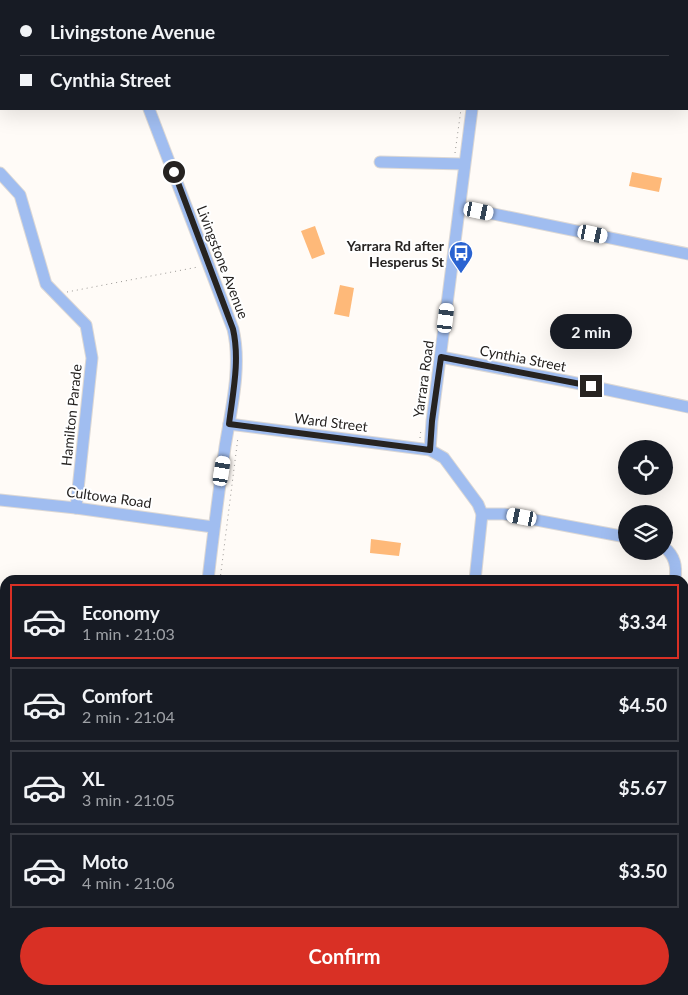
<!DOCTYPE html>
<html lang="en">
<head>
<meta charset="utf-8">
<style>
	body { margin:0; font-family:Lato,sans-serif; background:#20242c; color:#f1f3f6; height:100vh; display:flex; flex-direction:column; font-size:19px; white-space:nowrap }
	* { box-sizing:border-box; margin:0 }
	p { font-size:16px; color:#9ea1a6 }
	.icon { flex:none; width:28px; height:28px; fill:none; stroke:currentColor; stroke-width:2; stroke-linecap:round; stroke-linejoin:round }
	.map { position:relative; flex:1; overflow:hidden }
	.side { position:absolute; left:0px; top:575px; width:689px; height:420px; display:flex; flex-direction:column; background:#171b24; border-radius:15px 15px 0 0; box-shadow:0 5px 20px #0002 }
	.side>* { flex:none }
	.guide { position:absolute; left:0px; top:0px; width:689px; height:110px; box-shadow:0 5px 20px #0002; display:grid; align-content:center; height:110px; padding:0 20px; background:#171b24 }
	.fabs { position:absolute; left:618px; top:440px; display:grid; gap:10px }
	.fabs a { display:grid; place-items:center; width:55px; height:55px; border-radius:50%; background:#171b24; box-shadow:0 5px 20px #0002; font-size:25px }
	.end { position:absolute; width:22px; height:22px; margin:-11px; border:6px solid #262321; background:#fff; box-shadow:0 0 0 2px #fff }
	.from { border-radius:50% }
	.bubble { position:absolute; height:35px; border-radius:18px; background:#171b24; box-shadow:0 5px 20px #0002; font-size:16px; font-weight:700; line-height:35px; text-align:center }
	.car { position:absolute; width:15px; height:30px; margin:-15px -8px; border-radius:6px; box-shadow:0 0 4px 1px #0007; background:linear-gradient(#fff 24%,#345 0 40%,#fff 0 76%,#345 0 86%,#fff 0) }
	.guide b { display:flex; align-items:center; gap:18px; height:48px; font-size:19px }
	.guide b+b { border-top:1px solid #363941 }
	.guide i { width:12px; height:12px; background:#f1f3f6 }
	ul { padding:9px 0 0; list-style:none }
	li { display:flex; align-items:center; gap:15px; height:75px; margin:0 10px 8px; padding:0 10px; border:2px solid #363941; border-radius:0px }
	li div { flex:1 }
	li b { display:block; font-size:19px }
	li em { font-style:normal; font-weight:700 }
	li.current { border-color:#d93025 }
	li>.icon { width:45px; height:45px; stroke-width:1.5 }
	.action { display:flex; gap:10px; margin-top:auto; padding:10px 20px }
	.action a { flex:1; height:58px; border-radius:30px; background:#d93025; color:#fff; font-size:20px; font-weight:700; line-height:58px; text-align:center }
	.map>svg:first-child { display:block }
	.green { fill:#feb979 }
	.lines { fill:none; stroke-linecap:round; stroke-linejoin:round }
	.minor-casing { stroke:#dcd8d5; stroke-width:13 }
	.path { stroke:#999693; stroke-width:1; stroke-dasharray:1 4; stroke-linecap:butt }
	.minor { stroke:#a0bdf0; stroke-width:11 }
	.route { stroke:#262321; stroke-width:6 }
	.labels { text-anchor:middle; dominant-baseline:central; stroke-width:4; stroke-linejoin:round; paint-order:stroke }
	.poi-label { font-size:14px; font-weight:bold; fill:#262321; stroke:#fff; text-anchor:end }
	.street-label { font-size:14px; fill:#262321; stroke:#fff }
</style>
</head>
<body>
<div class="map">
<svg width="688" height="995" viewBox="0 0 688 995">
	<rect width="100%" height="100%" fill="#fffbf7"/>
	<!-- green -->
	<g class="green">
		<path d="M632 172 662 178 659 192 629 186Z"/>
		<path d="M315 226 325 254 312 259 301 231Z"/>
		<path d="M340 285 354 288 349 317 334 314Z"/>
		<path d="M371 539 401 543 399 556 370 553Z"/>
	</g>
	<g class="lines">
		<!-- minor casing -->
		<g class="minor-casing">
			<g id="minor">
				<path d="M241 0 242 1"/>
				<path d="M489 0 491 1"/>
				<path d="M224 1V0"/>
				<path d="M0 2 1 3"/>
				<path d="M0 27 1 25"/>
				<path d="M149 109 233 329C242 366 231 410 225 447 219 491 213 535 208 580"/>
				<path d="M380 162 464 164"/>
				<path d="M0 173 20 195 46 284 86 325 92 358 76 508"/>
				<path d="M460 207 688 254"/>
				<path d="M441 357 571 382 688 407"/>
				<path d="M229 424 430 450 444 458 478 504 482 514 475 580"/>
				<path d="M430 450 432 421 472 109"/>
				<path d="M0 500 76 508 213 527"/>
				<path d="M482 514H504L626 537"/>
				<path d="M664 547C675 556 677 566 675 580"/>
				<path d="M0 642 5 643"/>
				<path d="M684 671 688 672"/>
				<path d="M0 972 5 978"/>
				<path d="M79 990 105 995"/>
				<path d="M21 995 31 990"/>
				<path d="M146 995 147 990"/>
				<path d="M535 995 536 990"/>
			</g>
		</g>
		<!-- path -->
		<g class="path">
			<path d="M609 0 616 1"/>
			<path d="M54 1 55 0"/>
			<path d="M455 153 461 109"/>
			<path d="M67 292 198 267"/>
			<path d="M420 438 421 429"/>
			<path d="M220 580 238 437"/>
			<path d="M158 995 159 990"/>
		</g>
		<!-- minor -->
		<use href="#minor" class="minor"/>
	</g>
	<g class="lines">
		<!-- route -->
		<path class="route" d="M174 172 233 329C240 360 233 392 229 424L430 450 432 421 441 357 591 386"/>
	</g>
	<!-- icons -->
	<defs>
		<g id="bus-pin" transform="scale(1.25)"><path d="M0 17L-7.5 6A9.5 9.5 0 1 1 7.5 6Z" fill="#2a63d1" stroke="#fff"/><path d="M-5-6H5V4H4V6H2V4H-2V6H-4V4H-5ZM-3.5-4V0h7V-4ZM-3.5 1.2v1.5H-2V1.2ZM2 1.2v1.5H3.5V1.2Z" fill="#fff"/></g>
	</defs>
	<g fill-rule="evenodd">
		<use href="#bus-pin" x="461" y="253"/>
	</g>
	<g class="labels">
		<!-- poi labels -->
		<g class="poi-label">
			<text x="444" y="245">Yarrara Rd after<tspan x="444" dy="16">Hesperus St</tspan></text>
		</g>
		<!-- street labels -->
		<g class="street-label">
			<text transform="translate(223 262) rotate(69)">Livingstone Avenue</text>
			<text transform="translate(523 358) rotate(11)">Cynthia Street</text>
			<text transform="translate(423 379) rotate(-82)">Yarrara Road</text>
			<text transform="translate(71 415) rotate(-84)">Hamilton Parade</text>
			<text transform="translate(331 422) rotate(7)">Ward Street</text>
			<text transform="translate(109 497) rotate(8)">Cultowa Road</text>
		</g>
	</g>
</svg>
<div class="fabs">
<a><svg class="icon" aria-label="locate" viewBox="0 0 24 24"><circle cx="12" cy="12" r="6"/><path d="M12 2v4M12 18v4M2 12h4M18 12h4"/></svg></a>
<a><svg class="icon" aria-label="layers" viewBox="0 0 24 24"><path d="M12 4l9 5-9 5-9-5zM3 14l9 5 9-5"/></svg></a>
</div>
<i class="end from" style="left:174px;top:172px"></i>
<i class="end" style="left:591px;top:386px"></i>
<div class="bubble" style="left:550px;top:314px;width:82px">2 min</div>
<i class="car" style="left:479px;top:211px;rotate:102deg"></i>
<i class="car" style="left:593px;top:234px;rotate:102deg"></i>
<i class="car" style="left:446px;top:318px;rotate:7deg"></i>
<i class="car" style="left:222px;top:471px;rotate:9deg"></i>
<i class="car" style="left:522px;top:517px;rotate:281deg"></i>
<div class="guide">
<b><i class="from"></i>Livingstone Avenue</b>
<b><i></i>Cynthia Street</b>
</div>
<section class="side">
<ul>
<li class="current"><svg class="icon" aria-label="car" viewBox="0 0 24 24"><path d="M5 17H2v-5l4-1 3-4h7l3 4 3 1v5h-3M9 17h6M6 11h13"/><circle cx="7" cy="17" r="2"/><circle cx="17" cy="17" r="2"/></svg><div><b>Economy</b><p>1 min · 21:03</p></div><em>$3.34</em></li>
<li><svg class="icon" aria-label="car" viewBox="0 0 24 24"><path d="M5 17H2v-5l4-1 3-4h7l3 4 3 1v5h-3M9 17h6M6 11h13"/><circle cx="7" cy="17" r="2"/><circle cx="17" cy="17" r="2"/></svg><div><b>Comfort</b><p>2 min · 21:04</p></div><em>$4.50</em></li>
<li><svg class="icon" aria-label="car" viewBox="0 0 24 24"><path d="M5 17H2v-5l4-1 3-4h7l3 4 3 1v5h-3M9 17h6M6 11h13"/><circle cx="7" cy="17" r="2"/><circle cx="17" cy="17" r="2"/></svg><div><b>XL</b><p>3 min · 21:05</p></div><em>$5.67</em></li>
<li><svg class="icon" aria-label="car" viewBox="0 0 24 24"><path d="M5 17H2v-5l4-1 3-4h7l3 4 3 1v5h-3M9 17h6M6 11h13"/><circle cx="7" cy="17" r="2"/><circle cx="17" cy="17" r="2"/></svg><div><b>Moto</b><p>4 min · 21:06</p></div><em>$3.50</em></li>
</ul>
<div class="action"><a>Confirm</a></div>
</section>
</div>
</body>
</html>
